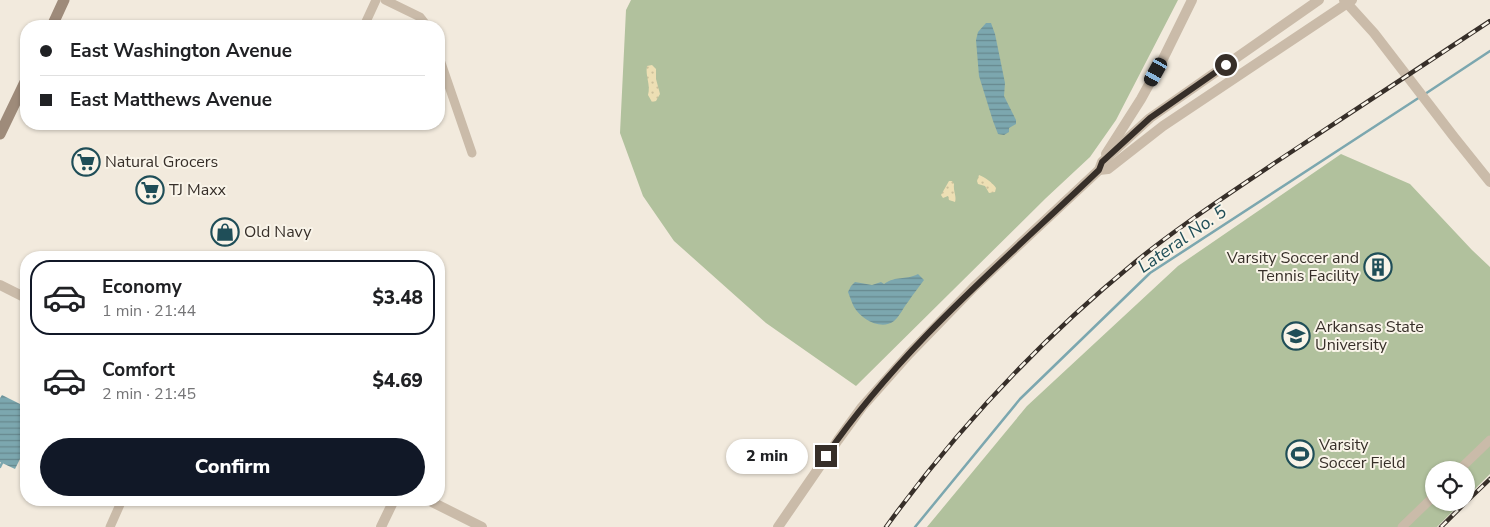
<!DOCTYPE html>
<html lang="en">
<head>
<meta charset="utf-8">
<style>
	body { margin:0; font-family:"Nunito Sans",sans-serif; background:#f2f2f2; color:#202124; height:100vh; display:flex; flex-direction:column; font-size:19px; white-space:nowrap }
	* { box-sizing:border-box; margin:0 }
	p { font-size:16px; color:#757577 }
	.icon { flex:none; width:28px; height:28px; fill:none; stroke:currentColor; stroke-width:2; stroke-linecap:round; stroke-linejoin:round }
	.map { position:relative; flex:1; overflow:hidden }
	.panel { position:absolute; left:20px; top:251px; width:425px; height:255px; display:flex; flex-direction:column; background:#fff; border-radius:20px; box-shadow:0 1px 4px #0004 }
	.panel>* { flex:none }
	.guide { position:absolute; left:20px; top:20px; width:425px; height:110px; border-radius:20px; box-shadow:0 1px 4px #0004; display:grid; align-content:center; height:110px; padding:0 20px; background:#fff }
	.fabs { position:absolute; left:1425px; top:461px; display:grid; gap:10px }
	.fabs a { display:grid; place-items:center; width:50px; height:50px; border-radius:50%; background:#fff; box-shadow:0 1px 4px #0004; font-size:25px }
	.end { position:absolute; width:22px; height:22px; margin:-11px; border:6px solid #372f29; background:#fff; box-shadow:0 0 0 2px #fff }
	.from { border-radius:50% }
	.bubble { position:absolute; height:35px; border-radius:18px; background:#fff; box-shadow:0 1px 4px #0004; font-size:16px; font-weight:800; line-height:35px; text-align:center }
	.car { position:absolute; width:15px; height:30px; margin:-15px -8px; border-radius:6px; box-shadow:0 0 4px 1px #0007; background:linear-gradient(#222 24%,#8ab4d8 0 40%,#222 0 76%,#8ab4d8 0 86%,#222 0) }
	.guide b { display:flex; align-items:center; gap:18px; height:48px; font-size:19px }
	.guide b+b { border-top:1px solid #e0e0e0 }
	.guide i { width:12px; height:12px; background:#202124 }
	ul { padding:9px 0 0; list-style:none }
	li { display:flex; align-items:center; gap:15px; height:75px; margin:0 10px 8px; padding:0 10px; border:2px solid transparent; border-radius:20px }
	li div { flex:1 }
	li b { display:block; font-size:19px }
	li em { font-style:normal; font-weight:800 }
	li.current { border-color:#111827 }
	li>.icon { width:45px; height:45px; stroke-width:1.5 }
	.primary-button { display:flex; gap:10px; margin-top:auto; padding:10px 20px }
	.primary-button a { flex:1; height:58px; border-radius:30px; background:#111827; color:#fff; font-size:20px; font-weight:800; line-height:58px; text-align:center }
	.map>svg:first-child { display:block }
	.green { fill:#b1c19d }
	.sand { fill:url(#sand-dots) }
	.water { fill:url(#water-rules) }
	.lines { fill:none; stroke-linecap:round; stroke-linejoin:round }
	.stream { stroke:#7ca7af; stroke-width:2.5 }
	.minor { stroke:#cabba9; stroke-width:9 }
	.tertiary { stroke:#cabba9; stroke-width:10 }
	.secondary { stroke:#9e8b7a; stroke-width:11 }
	.rail-casing { stroke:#372f29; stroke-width:4.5 }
	.rail { stroke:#f9f4e9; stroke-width:2.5; stroke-dasharray:8; stroke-linecap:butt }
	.route { stroke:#372f29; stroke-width:6 }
	.labels { text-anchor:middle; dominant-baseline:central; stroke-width:4; stroke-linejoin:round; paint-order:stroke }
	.poi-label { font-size:16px; fill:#372f29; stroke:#f9f4e9; text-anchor:start }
	.water-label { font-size:18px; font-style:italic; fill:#1f4e58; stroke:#f9f4e9 }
</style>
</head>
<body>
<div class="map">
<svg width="1490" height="527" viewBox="0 0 1490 527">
	<defs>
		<pattern id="sand-dots" width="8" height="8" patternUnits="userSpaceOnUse" patternTransform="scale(1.25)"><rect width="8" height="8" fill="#eddfb4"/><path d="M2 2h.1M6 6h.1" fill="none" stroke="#ccc09b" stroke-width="1.8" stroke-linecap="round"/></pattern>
		<pattern id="water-rules" width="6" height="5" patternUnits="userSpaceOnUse" patternTransform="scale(1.25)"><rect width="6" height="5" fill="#7ca7af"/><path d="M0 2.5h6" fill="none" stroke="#66888e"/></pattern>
	</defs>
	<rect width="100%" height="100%" fill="#f2eadd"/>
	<!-- green -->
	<g class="green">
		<path d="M631 0H1178L1116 120 1090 157 1046 198 856 386 766 323 674 241 643 196 620 133 626 10Z"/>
		<path d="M1341 154 1410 184 1472 250 1490 267V474L1466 498V470H1434V502L1461 503 1437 527H927L1027 406 1178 266Z"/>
	</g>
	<!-- sand -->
	<g class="sand">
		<path d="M652 65 656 69V79L660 94 656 101 652 102 648 95C651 85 645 76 647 66Z"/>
		<path d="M979 175C985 177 993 183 996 188L995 192 989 193 985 186 978 184 977 181Z"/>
		<path d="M949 181H952L954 184C953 191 957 197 955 202L949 200 948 196 943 198 941 195Z"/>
	</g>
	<!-- water -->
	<g class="water">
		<path d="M986 23H991L995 34 1005 83 1004 96 1016 120V124L1009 128V132L1004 135 998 134 993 121 979 76 976 40 978 32Z"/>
		<path d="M918 274 924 280C919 287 913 294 908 302 903 308 900 316 894 321 881 331 861 319 854 307 852 303 850 297 848 292L851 286 855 282 872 285 881 282 884 284C897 275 904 281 918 274Z"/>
		<path d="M2 395 26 407V447L15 469 0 462V398Z"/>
	</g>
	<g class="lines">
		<!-- stream -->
		<g class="stream">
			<path d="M1425 94 1490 51"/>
			<path d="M0 467 2 463"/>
			<path d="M915 527 1020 399 1150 273 1420 97"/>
		</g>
		<!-- minor -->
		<g class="minor">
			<path d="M385 0 420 17 427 26"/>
			<path d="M364 26 376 0"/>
			<path d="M439 57 472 153"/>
			<path d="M1459 470 1490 440"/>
			<path d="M110 527 122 500"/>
			<path d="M1402 527 1434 496"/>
		</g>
		<!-- tertiary -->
		<g class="tertiary">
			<path d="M1344 0 1374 33 1454 137 1490 182"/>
			<path d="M1106 154 1141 99 1163 59 1192 0"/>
			<path d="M1099 170 1108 169 1163 126 1352 0"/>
			<path d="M0 285 26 298"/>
			<path d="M428 500 482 527"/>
			<path d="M381 527 394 500"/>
			<path d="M778 527 838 440 862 407 909 354 974 287 1099 170 1102 162 1150 118 1319 0"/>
		</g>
		<!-- secondary -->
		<g class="secondary">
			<path d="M52 26 64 0"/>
			<path d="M0 134 26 80"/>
		</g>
		<!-- rail casing -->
		<g class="rail-casing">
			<g id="rail">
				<path d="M1466 502 1490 479"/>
				<path d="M886 527C957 429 1040 340 1134 263 1178 227 1226 196 1273 164 1345 116 1418 69 1490 21"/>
				<path d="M1441 527 1466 502"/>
			</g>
		</g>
		<!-- rail -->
		<use href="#rail" class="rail"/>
	</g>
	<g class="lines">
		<!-- route -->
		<path class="route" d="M826 456C901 347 1004 261 1099 170L1102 162 1150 118 1226 65"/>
	</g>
	<!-- icons -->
	<defs>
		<g id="supermarket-ring" transform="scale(1.4375)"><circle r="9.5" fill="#f9f4e9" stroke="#1f4e58" stroke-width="1.5"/><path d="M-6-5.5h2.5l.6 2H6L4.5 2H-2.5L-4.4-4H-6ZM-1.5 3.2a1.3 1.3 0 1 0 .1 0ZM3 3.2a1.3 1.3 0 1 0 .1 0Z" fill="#1f4e58"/></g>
		<g id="shop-ring" transform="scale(1.4375)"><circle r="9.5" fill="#f9f4e9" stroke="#1f4e58" stroke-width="1.5"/><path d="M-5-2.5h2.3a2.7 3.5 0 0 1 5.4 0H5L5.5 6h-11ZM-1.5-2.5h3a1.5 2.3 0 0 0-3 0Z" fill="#1f4e58"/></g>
		<g id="building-ring" transform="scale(1.4375)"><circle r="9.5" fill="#f9f4e9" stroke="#1f4e58" stroke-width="1.5"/><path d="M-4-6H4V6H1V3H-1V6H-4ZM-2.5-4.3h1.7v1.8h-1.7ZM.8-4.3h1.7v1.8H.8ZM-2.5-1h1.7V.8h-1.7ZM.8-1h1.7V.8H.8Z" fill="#1f4e58"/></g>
		<g id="university-ring" transform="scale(1.4375)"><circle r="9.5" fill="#f9f4e9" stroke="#1f4e58" stroke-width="1.5"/><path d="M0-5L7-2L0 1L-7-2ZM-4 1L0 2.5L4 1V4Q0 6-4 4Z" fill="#1f4e58"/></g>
		<g id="stadium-ring" transform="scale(1.4375)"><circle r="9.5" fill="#f9f4e9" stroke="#1f4e58" stroke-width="1.5"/><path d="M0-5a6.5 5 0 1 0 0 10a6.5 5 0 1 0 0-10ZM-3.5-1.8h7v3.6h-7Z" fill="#1f4e58"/></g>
	</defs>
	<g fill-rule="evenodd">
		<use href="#supermarket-ring" x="86" y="162"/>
		<use href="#supermarket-ring" x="150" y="190"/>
		<use href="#shop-ring" x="225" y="232"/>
		<use href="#building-ring" x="1378" y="267"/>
		<use href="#university-ring" x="1296" y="336"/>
		<use href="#stadium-ring" x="1300" y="454"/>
	</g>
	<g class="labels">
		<!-- poi labels -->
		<g class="poi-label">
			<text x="105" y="162">Natural Grocers</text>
			<text x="169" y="190">TJ Maxx</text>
			<text x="244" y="232">Old Navy</text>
			<text x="1359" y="258" text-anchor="end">Varsity Soccer and<tspan x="1359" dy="18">Tennis Facility</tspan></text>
			<text x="1315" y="327">Arkansas State<tspan x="1315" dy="18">University</tspan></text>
			<text x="1319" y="445">Varsity<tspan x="1319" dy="18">Soccer Field</tspan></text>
		</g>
		<!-- water labels -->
		<g class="water-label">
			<text transform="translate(1182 239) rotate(-35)">Lateral No. 5</text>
		</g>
	</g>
</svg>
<div class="fabs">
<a><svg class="icon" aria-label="locate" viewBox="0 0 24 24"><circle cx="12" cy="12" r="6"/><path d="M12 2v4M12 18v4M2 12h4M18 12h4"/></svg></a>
</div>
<i class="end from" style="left:1226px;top:65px"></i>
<i class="end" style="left:826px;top:456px"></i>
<div class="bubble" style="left:726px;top:439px;width:82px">2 min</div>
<i class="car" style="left:1156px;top:72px;rotate:209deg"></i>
<div class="guide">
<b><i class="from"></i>East Washington Avenue</b>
<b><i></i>East Matthews Avenue</b>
</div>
<section class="panel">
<ul>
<li class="current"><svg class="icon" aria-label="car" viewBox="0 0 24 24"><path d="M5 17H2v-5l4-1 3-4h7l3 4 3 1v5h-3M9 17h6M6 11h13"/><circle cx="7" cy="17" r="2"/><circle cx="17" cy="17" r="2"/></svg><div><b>Economy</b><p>1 min · 21:44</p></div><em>$3.48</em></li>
<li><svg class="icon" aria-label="car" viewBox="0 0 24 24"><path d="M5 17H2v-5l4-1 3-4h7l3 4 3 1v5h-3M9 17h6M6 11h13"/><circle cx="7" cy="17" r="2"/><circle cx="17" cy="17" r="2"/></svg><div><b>Comfort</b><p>2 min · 21:45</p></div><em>$4.69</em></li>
</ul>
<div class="primary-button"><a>Confirm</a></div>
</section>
</div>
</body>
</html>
